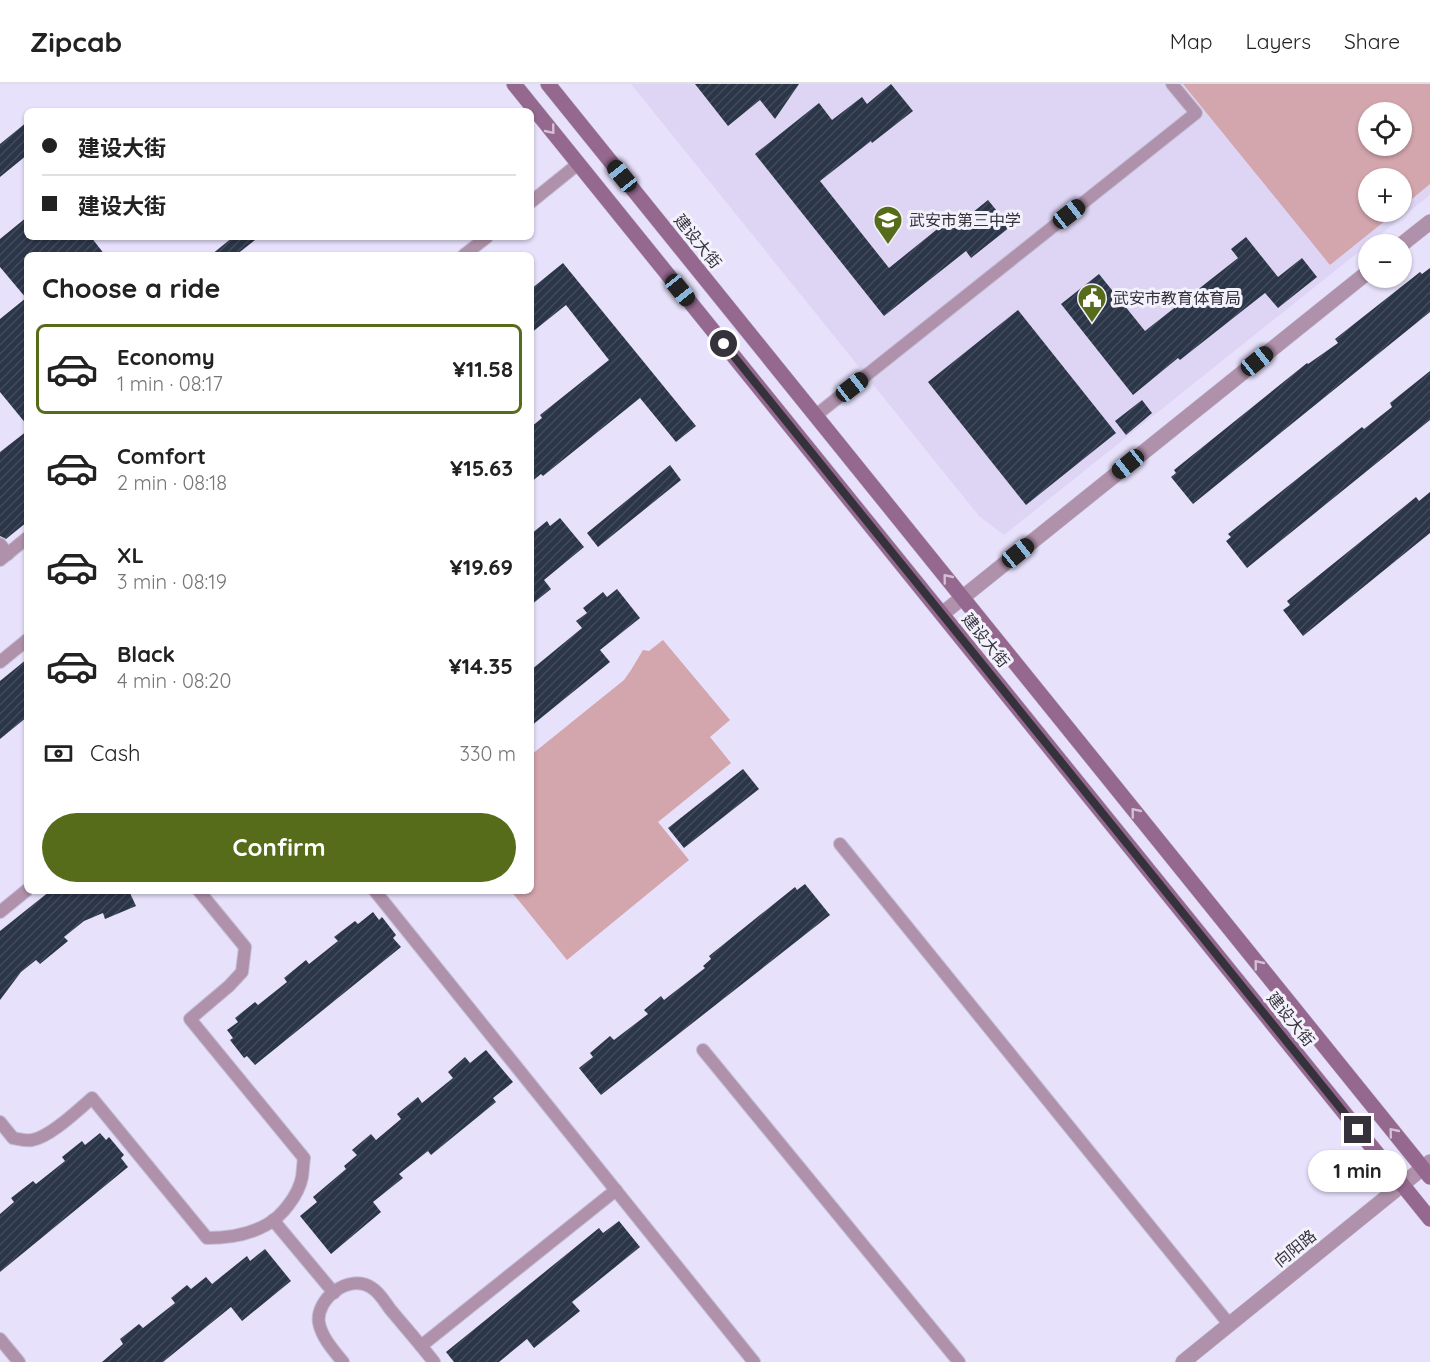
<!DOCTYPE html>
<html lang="en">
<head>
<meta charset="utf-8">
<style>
	body { margin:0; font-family:Quicksand,"Noto Sans SC",sans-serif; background:#f6f6f6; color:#222; height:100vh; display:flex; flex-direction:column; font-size:22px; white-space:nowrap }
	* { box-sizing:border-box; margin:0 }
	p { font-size:20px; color:#767676 }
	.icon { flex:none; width:33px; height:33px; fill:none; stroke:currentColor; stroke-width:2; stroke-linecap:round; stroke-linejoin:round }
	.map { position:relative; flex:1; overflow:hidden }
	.details { position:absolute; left:24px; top:168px; width:510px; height:642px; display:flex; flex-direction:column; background:#fff; border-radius:9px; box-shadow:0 2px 4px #0004 }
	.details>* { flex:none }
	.guide { position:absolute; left:24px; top:24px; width:510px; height:132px; border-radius:9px; box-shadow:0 2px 4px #0004; display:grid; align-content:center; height:132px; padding:0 18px; background:#fff }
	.fabs { position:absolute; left:1358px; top:18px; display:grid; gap:12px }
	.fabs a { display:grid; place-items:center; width:54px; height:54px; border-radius:50%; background:#fff; box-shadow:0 2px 4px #0004; font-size:30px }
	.end { position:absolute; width:27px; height:27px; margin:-14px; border:8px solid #35323c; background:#fff; box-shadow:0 0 0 3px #fff }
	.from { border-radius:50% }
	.bubble { position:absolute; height:42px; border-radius:21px; background:#fff; box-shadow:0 2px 4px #0004; font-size:20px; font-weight:800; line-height:42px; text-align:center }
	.car { position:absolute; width:18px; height:36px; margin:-18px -9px; border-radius:8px; box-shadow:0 0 4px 2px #0007; background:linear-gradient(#222 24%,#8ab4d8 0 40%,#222 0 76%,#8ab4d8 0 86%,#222 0) }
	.guide b { display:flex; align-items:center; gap:21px; height:57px; font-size:22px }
	.guide b+b { border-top:2px solid #e0e0e0 }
	.guide i { width:15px; height:15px; background:#222 }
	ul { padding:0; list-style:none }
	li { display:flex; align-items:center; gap:18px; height:90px; margin:0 12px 9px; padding:0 6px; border:3px solid transparent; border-radius:9px }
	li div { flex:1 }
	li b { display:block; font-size:22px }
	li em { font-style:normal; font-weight:800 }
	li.selected { border-color:#566c1b }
	li>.icon { width:54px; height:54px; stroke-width:1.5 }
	h2 { padding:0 18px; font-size:27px; line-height:72px }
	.pay { display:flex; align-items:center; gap:15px; height:66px; padding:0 18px; font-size:22px }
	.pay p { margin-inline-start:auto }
	.cta { display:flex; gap:12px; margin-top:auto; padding:12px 18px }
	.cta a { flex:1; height:69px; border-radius:36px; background:#566c1b; color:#fff; font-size:24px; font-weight:800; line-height:69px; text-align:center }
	header { display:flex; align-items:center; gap:36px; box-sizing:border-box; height:84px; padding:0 30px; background:#fff; border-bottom:2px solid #e0e0e0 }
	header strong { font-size:28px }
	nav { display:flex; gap:33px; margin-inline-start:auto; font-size:21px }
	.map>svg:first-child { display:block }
	.built { fill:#ded5f5; fill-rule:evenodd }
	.green { fill:#d3a5ad; fill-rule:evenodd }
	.building { fill:url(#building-hatch) }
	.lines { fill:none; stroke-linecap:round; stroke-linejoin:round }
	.service-casing { stroke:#c3bed5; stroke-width:14 }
	.minor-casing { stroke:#c3bed5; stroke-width:16 }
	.tertiary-casing { stroke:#c3bed5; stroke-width:16 }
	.secondary-casing { stroke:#c3bed5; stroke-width:16 }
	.service { stroke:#b091ab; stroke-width:12 }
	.minor { stroke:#b091ab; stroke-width:15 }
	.tertiary { stroke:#b091ab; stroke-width:15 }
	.secondary { stroke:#95688f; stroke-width:15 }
	.oneway { stroke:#d2c1d5 }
	.route { stroke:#35323c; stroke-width:8 }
	.labels { text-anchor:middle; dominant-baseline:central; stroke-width:6; stroke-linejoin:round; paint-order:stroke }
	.poi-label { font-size:16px; fill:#35323c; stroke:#f3f1fb; text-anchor:start }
	.street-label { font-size:16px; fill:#35323c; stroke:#f3f1fb }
</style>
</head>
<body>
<header>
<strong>Zipcab</strong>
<nav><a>Map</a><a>Layers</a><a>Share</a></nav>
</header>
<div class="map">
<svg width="1430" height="1278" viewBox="0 0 1430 1278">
	<defs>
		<pattern id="building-hatch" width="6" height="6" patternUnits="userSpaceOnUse" patternTransform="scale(1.5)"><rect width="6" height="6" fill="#2c3649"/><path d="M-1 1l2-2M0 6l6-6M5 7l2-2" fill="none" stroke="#424b5b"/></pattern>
	</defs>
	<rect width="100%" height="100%" fill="#e7e1fb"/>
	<!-- built -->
	<path class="built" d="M631 0H1430V111L1004 451 979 432ZM1368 28H1401V62H1368ZM1368 94H1401V128H1368Z"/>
	<!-- green -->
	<g class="green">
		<path d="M1183 0H1430V100L1401 124V94H1368V128H1396L1330 181ZM1368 28H1401V62H1368Z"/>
		<path d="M663 556 730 636 710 653 731 679 658 738 689 776 567 876 511 807H531V671L624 596 631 586 643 566 649 567Z"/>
	</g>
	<!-- building -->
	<g class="building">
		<path d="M695 0H799L775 35 760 16 728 42Z"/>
		<path d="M891 0 913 27 872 59 871 57 820 97 889 184 956 130 962 137 988 116 1010 143 971 174 966 167 884 232 755 70 819 19 832 36 862 13 867 20Z"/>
		<path d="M27 38V71L0 93V60Z"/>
		<path d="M27 133V153H91L105 171H27V341L0 308V235L26 214 0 183V155Z"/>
		<path d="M233 153H259L236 171H211Z"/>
		<path d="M1246 153 1278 193 1302 174 1317 193 1278 224 1265 209 1180 276 1178 274 1133 311 1061 220 1099 190 1145 247 1238 174 1231 165Z"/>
		<path d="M563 179 696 342 676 358 640 314 543 392 541 390 531 398V343L542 334 540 331 609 276 566 221 531 249V205Z"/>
		<path d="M1430 184V228L1193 420 1171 393 1176 389 1174 386 1307 279 1308 280 1338 259 1335 255 1420 188 1422 190Z"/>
		<path d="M1018 226 1116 349 1026 421 928 298Z"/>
		<path d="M1430 287V336L1247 484 1226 457 1231 453 1228 450 1362 343 1364 345 1392 323 1390 319Z"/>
		<path d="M1142 316 1152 329 1126 351 1115 337Z"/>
		<path d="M27 347V438L6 455 0 452V368Z"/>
		<path d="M670 381 681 396 598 463 587 449Z"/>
		<path d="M1430 408V449L1303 552 1283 526 1290 521 1287 517 1416 413 1419 417Z"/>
		<path d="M560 434 584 463 544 496 551 505 531 521V450L547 437 550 442Z"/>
		<path d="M617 505 640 534 600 566 610 578 531 642V586L582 544 576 537 587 529 583 524 603 508 607 513Z"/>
		<path d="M27 575V633L0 655V597Z"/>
		<path d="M743 685 759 705 684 764 668 744Z"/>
		<path d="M805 800 830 831 601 1011 579 984 593 973 590 969 610 952 614 956 648 930 644 926 661 912 664 916 705 884 703 882 711 875 709 872 795 803 797 806Z"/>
		<path d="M50 807H129L136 822 105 835 103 829 84 837 64 853 68 857 40 880 36 876 21 888 0 916V847Z"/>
		<path d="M373 828 379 836 382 833 396 851 393 854 401 863 255 981 247 972 244 974 230 956 233 954 227 946 238 938 235 934 255 918 258 921 287 898 284 894 306 876 309 880 338 857 334 853 355 837 358 840Z"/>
		<path d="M486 966 513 998 493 1014 496 1018 431 1071 428 1067 399 1090 403 1094 373 1118 381 1128 331 1170 300 1132 317 1118 313 1113 346 1085 344 1082 357 1071 352 1066 371 1050 376 1056 401 1035 397 1030 418 1013 422 1019 453 994 448 988 465 973 470 979Z"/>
		<path d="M100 1049 106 1056 109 1053 124 1071 121 1074 128 1083 0 1188V1130L14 1118 11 1114 33 1097 36 1100 65 1077 62 1073 82 1057 85 1061Z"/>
		<path d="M619 1137 640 1163 572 1218 580 1227 534 1264 527 1255 499 1278H454L446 1268 599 1144 603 1149Z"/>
		<path d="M265 1165 291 1197 242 1237 231 1223 163 1278H102L123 1260 120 1255 139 1240 143 1244 175 1219 171 1214 187 1201 191 1205 206 1193 212 1200 247 1172 250 1177Z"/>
	</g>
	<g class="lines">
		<!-- service casing -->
		<g class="service-casing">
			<g id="service">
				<path d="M531 118 578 80"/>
				<path d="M464 171 487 153"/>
				<path d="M815 332 1196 29 1172 0"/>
				<path d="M0 460 8 470"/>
				<path d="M0 476 27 454"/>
				<path d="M0 578 27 556"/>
				<path d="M840 760 1229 1240"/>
				<path d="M375 807 754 1278"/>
				<path d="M0 828 27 806"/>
				<path d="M703 966 959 1278"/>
				<path d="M0 1038 13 1054C19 1055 26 1057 32 1056 50 1053 78 1026 92 1014L207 1154C227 1154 248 1151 266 1141 282 1133 299 1110 302 1093 303 1087 303 1080 304 1074L190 935 229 902 242 888 245 863 199 807"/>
				<path d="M273 1136 334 1209"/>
				<path d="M0 1255 19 1278"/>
				<path d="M421 1262 616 1106"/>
				<path d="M343 1278C334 1267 322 1254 319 1239 315 1215 350 1188 372 1204 379 1208 385 1218 390 1225 405 1243 420 1260 434 1278"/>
			</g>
		</g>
		<!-- minor casing -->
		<g class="minor-casing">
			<g id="minor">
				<path d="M1401 161 1430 138"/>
				<path d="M942 530 1368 188"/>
			</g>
		</g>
		<!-- tertiary casing -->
		<g class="tertiary-casing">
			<path id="tertiary" d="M1183 1278 1430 1078"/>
		</g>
		<!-- secondary casing -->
		<g class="secondary-casing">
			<g id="secondary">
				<path d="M514 0 1430 1135"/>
				<path d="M548 0 1430 1093"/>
			</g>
		</g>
		<!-- service -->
		<use href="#service" class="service"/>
		<!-- minor -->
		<use href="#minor" class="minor"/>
		<!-- tertiary -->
		<use href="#tertiary" class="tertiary"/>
		<!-- secondary -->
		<use href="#secondary" class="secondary"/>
	</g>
	<!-- one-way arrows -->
	<defs><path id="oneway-chevron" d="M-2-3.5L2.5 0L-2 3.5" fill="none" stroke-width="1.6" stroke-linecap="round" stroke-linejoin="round" transform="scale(1.5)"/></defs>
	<g class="oneway">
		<use href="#oneway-chevron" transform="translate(551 46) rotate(51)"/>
		<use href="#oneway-chevron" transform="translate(947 494) rotate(-129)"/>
		<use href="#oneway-chevron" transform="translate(1135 728) rotate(-129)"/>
		<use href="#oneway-chevron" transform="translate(1258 880) rotate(-129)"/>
		<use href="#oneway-chevron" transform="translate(1393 1048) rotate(-129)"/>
	</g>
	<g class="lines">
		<!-- route -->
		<path class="route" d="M724 260 1358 1046"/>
	</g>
	<!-- icons -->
	<defs>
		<g id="school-pin" transform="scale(1.5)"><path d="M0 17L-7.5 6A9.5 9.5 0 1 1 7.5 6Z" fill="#566c1b" stroke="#f3f1fb"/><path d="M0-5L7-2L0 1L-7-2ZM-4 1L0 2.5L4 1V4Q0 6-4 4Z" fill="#fff"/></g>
		<g id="civic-pin" transform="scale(1.5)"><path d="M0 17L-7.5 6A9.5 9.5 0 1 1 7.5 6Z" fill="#566c1b" stroke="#f3f1fb"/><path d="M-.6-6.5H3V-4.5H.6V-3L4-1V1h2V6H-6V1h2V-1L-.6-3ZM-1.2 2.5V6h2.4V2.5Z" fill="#fff"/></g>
	</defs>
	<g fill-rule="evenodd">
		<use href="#school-pin" x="888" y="136"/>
		<use href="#civic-pin" x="1092" y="214"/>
	</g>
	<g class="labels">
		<!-- poi labels -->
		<g class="poi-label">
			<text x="909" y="136">武安市第三中学</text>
			<text x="1113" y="214">武安市教育体育局</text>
		</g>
		<!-- street labels -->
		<g class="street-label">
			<text transform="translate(698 157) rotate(51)">建设大街</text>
			<text transform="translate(986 556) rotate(51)">建设大街</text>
			<text transform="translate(1291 935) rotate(51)">建设大街</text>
			<text transform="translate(1295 1164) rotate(-39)">向阳路</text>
		</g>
	</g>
</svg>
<div class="fabs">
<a><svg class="icon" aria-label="locate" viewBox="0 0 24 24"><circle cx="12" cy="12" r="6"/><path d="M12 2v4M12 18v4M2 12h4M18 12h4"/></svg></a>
<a>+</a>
<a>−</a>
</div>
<i class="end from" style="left:724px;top:260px"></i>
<i class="end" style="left:1358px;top:1046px"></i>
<div class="bubble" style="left:1308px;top:1066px;width:99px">1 min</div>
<i class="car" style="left:622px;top:92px;rotate:321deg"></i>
<i class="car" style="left:1069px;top:130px;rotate:52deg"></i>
<i class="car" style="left:680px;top:206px;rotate:141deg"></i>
<i class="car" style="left:1257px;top:277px;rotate:51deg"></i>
<i class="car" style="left:852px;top:303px;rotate:52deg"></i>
<i class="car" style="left:1128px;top:380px;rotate:231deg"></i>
<i class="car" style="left:1018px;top:469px;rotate:51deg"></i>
<div class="guide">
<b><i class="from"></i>建设大街</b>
<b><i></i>建设大街</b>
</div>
<section class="details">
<h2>Choose a ride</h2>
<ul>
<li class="selected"><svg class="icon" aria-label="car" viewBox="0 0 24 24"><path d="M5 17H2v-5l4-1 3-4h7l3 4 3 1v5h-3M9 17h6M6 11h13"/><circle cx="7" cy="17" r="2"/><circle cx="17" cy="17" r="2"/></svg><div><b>Economy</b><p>1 min · 08:17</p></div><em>¥11.58</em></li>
<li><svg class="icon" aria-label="car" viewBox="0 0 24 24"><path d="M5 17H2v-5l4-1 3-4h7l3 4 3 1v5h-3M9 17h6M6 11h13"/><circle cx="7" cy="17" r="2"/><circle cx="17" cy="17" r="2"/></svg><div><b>Comfort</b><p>2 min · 08:18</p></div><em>¥15.63</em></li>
<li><svg class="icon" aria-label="car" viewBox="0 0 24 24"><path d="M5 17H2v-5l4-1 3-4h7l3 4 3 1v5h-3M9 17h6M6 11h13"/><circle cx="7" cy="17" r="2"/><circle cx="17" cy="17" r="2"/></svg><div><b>XL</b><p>3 min · 08:19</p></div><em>¥19.69</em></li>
<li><svg class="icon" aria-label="car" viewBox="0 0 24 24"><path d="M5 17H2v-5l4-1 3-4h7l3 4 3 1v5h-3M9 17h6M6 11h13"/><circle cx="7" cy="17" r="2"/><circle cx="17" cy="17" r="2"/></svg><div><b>Black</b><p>4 min · 08:20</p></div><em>¥14.35</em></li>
</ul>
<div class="pay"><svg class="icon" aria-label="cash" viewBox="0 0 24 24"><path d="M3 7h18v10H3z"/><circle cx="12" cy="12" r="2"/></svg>Cash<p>330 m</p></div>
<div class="cta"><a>Confirm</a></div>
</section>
</div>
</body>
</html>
